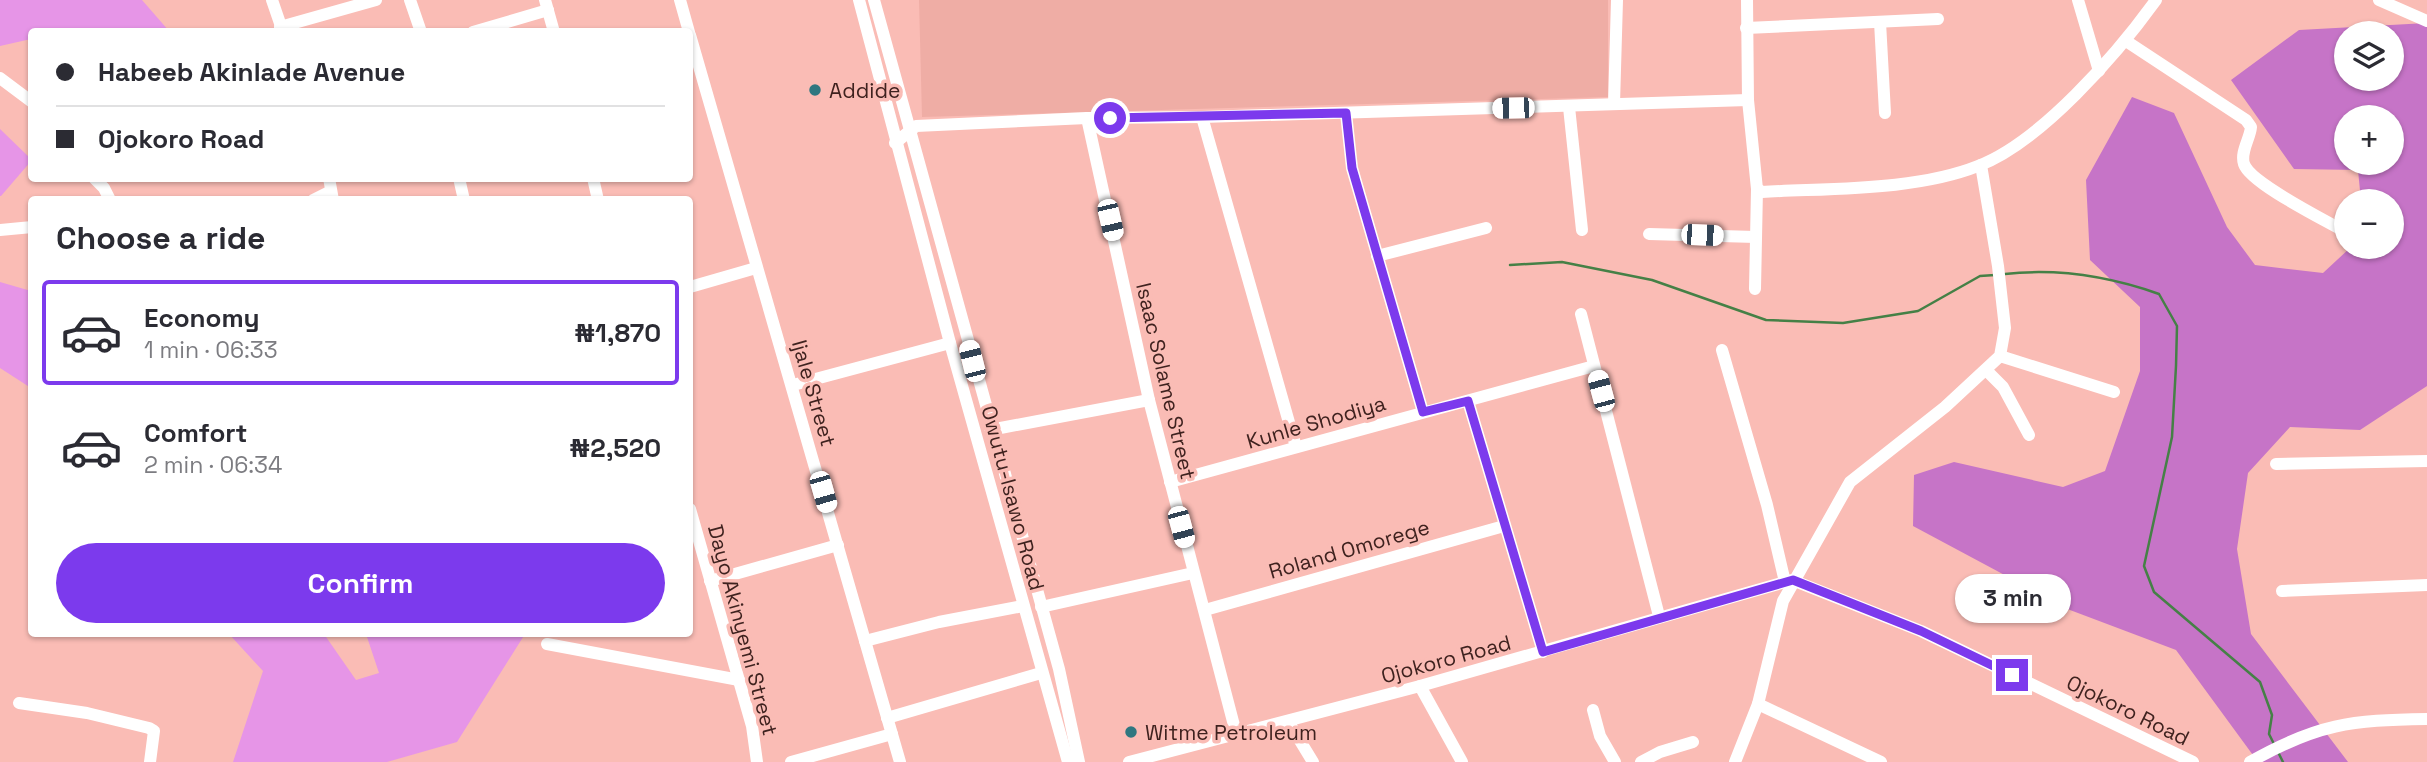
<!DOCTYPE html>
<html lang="en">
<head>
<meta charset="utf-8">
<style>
	body { margin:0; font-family:"Space Grotesk",sans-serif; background:#f2f2f3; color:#2b2b33; height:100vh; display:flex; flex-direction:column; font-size:26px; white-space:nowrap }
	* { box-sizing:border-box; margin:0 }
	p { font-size:23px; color:#7c7c81 }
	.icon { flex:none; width:38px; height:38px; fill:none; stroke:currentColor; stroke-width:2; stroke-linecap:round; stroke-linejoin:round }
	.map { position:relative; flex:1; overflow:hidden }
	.panel { position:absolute; left:28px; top:196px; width:665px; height:441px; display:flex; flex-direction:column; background:#fff; border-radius:7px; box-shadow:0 2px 5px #0004 }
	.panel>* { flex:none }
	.hud { position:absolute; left:28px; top:28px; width:665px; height:154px; border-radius:7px; box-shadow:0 2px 5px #0004; display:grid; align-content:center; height:154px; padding:0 28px; background:#fff }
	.tools { position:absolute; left:2334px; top:21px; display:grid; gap:14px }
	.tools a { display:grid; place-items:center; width:70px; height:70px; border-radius:50%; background:#fff; box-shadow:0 2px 5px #0004; font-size:35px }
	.end { position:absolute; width:32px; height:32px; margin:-16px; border:9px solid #7c3aed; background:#fff; box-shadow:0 0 0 4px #fff }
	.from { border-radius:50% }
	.bubble { position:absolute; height:49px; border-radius:24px; background:#fff; box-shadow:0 2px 5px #0004; font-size:23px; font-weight:700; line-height:49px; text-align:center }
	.car { position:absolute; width:21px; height:42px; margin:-21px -10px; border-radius:9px; box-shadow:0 0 5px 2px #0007; background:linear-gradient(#fff 24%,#345 0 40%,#fff 0 76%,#345 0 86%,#fff 0) }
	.hud b { display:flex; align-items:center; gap:24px; height:66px; font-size:26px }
	.hud b+b { border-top:2px solid #e1e1e2 }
	.hud i { width:18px; height:18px; background:#2b2b33 }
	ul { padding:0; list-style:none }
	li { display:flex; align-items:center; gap:21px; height:105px; margin:0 14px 10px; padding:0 14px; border:4px solid transparent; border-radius:7px }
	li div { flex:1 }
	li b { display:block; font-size:26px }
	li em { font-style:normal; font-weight:700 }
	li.selected { border-color:#7c3aed }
	li>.icon { width:63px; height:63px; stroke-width:1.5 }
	h2 { padding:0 28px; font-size:32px; line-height:84px }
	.button { display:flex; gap:14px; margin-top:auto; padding:14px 28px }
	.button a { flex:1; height:80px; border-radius:42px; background:#7c3aed; color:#fff; font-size:28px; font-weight:700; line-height:80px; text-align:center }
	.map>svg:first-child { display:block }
	.built { fill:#efada5 }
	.green { fill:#e695e7 }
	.forest { fill:#c674c7; fill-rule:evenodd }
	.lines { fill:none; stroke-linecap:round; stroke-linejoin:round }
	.stream { stroke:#458046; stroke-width:2.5 }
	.minor { stroke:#fff; stroke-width:12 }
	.route { stroke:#7c3aed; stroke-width:9 }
	.poi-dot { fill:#2f7780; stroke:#fabcb5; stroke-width:2.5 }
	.labels { text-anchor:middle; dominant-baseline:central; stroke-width:7; stroke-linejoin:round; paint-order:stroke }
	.poi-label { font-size:21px; fill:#3f221f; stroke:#fabcb5; text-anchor:start }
	.street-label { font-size:21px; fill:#3f221f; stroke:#fabcb5 }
</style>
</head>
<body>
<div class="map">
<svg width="2427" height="762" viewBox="0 0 2427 762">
	<rect width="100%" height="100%" fill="#fabcb5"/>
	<!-- built -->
	<path class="built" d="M919 0H1608V97L922 117Z"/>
	<!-- green -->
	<g class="green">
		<path d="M0 0H142L169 31 32 32 31 39 0 46Z"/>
		<path d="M0 129 32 160 1 196H0Z"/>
		<path d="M0 282 31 291V388L0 368Z"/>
		<path d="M229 634H324L356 680 379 673 366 634H525L457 742 387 762H233L263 671Z"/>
	</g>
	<!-- forest -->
	<path class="forest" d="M2427 23V386L2360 430 2290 427 2248 473 2237 549 2251 634 2348 762H2258L2176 650 2070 610 1913 526 1914 475 1954 462 2063 487 2105 471 2140 371V307L2090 260 2086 180 2132 97 2174 113 2227 227 2255 265 2323 273 2351 247H2392V201H2361L2358 170 2294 169 2231 80 2299 30ZM2347 33H2392V79H2347ZM2347 117H2392V163H2347Z"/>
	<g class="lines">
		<!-- stream -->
		<g class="stream">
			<path d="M1510 265 1562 262 1652 280 1766 320 1843 323 1918 311 1980 276 1995 275"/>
			<path d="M2005 274C2058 268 2108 276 2159 294L2177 326 2176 366 2172 437 2144 566 2154 592 2260 682 2272 715 2269 734 2275 746"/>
			<path d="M2278 752 2283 762"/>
		</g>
		<!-- minor -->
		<g class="minor">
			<path d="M272 0 283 32"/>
			<path d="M410 0 421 32"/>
			<path d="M545 0 554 32"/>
			<path d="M680 0 689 32"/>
			<path d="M859 0 950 343 1068 762"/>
			<path d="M874 0 1059 669 1079 762"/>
			<path d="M1747 0 1748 100 1757 189 1755 289"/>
			<path d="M2078 0 2099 71"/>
			<path d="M2379 0 2427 21"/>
			<path d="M1880 22 1885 113"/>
			<path d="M280 27 376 0"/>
			<path d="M1746 28 1938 19"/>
			<path d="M473 32 548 10"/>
			<path d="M690 35 900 762"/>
			<path d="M2126 41 2246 120 2251 127C2250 139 2240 152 2244 164 2250 183 2323 219 2342 230"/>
			<path d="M0 78 32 102"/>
			<path d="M1614 104 1617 0"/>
			<path d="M1569 107 1582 230"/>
			<path d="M1346 113 1352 168 1423 412"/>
			<path d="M1202 117 1296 447"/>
			<path d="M1087 118 1149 400 1236 733"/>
			<path d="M895 143 916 126 1087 118 1202 117 1748 100"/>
			<path d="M94 178 104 188 110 200"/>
			<path d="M329 178 333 200"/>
			<path d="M459 178 464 200"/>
			<path d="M593 178 598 200"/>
			<path d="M1757 189 1762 192C1830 188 1915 191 1978 166 2041 142 2117 54 2156 0"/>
			<path d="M313 200 331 191"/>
			<path d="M0 230 32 227"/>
			<path d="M1649 234 1756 237"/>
			<path d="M1377 256 1486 228"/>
			<path d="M690 287 756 268"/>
			<path d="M1581 314 1659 616"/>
			<path d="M1722 350 1767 505 1785 582"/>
			<path d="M2000 356 2114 392"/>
			<path d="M1987 371 2003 387 2029 435"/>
			<path d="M793 385 950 343"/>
			<path d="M1468 401 1543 652"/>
			<path d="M990 430 1149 400"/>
			<path d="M2276 464 2427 461"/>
			<path d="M1170 482 1594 366"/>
			<path d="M690 509 752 726 757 762"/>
			<path d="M710 581 838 545"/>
			<path d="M2282 591 2427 585"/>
			<path d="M1041 607 1193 573"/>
			<path d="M1205 610 1504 526"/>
			<path d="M865 641 939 622 1023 606"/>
			<path d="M547 644 739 680"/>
			<path d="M1420 686 1462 762"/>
			<path d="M19 703 87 713 149 728 154 731 150 762"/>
			<path d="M1758 704 1881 762"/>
			<path d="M1593 710 1600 736 1615 762"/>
			<path d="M887 718 1041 673"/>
			<path d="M1288 721 1313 762"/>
			<path d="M791 762 892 734"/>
			<path d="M1129 762 1420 686 1792 580 1921 631 2193 762"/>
			<path d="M1641 762 1660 752 1693 742"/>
			<path d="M1735 762 1758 704 1783 601 1850 482 1945 407 2000 356 2005 328 1998 266 1981 165"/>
			<path d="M2250 762C2317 724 2351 720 2427 719"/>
		</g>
	</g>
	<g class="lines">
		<!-- route -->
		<path class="route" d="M1110 118 1346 113 1352 168 1423 412 1468 401 1543 652 1793 580 1921 631 2012 675"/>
	</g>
	<!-- markers -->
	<g class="poi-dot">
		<circle cx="815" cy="90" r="7"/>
		<circle cx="1131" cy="732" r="7"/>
	</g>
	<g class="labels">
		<!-- poi labels -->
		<g class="poi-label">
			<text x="829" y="90">Addide</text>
			<text x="1145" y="732">Witme Petroleum</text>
		</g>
		<!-- street labels -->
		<g class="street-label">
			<text transform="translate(1166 381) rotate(77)">Isaac Solame Street</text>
			<text transform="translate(814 393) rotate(74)">Ijale Street</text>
			<text transform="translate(1316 422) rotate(-16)">Kunle Shodiya</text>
			<text transform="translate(1013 498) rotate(75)">Owutu-Isawo Road</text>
			<text transform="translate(1349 549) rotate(-16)">Roland Omorege</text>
			<text transform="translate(743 630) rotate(75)">Dayo Akinyemi Street</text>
			<text transform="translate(1446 659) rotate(-15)">Ojokoro Road</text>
			<text transform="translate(2128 710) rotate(26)">Ojokoro Road</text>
		</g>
	</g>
</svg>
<div class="tools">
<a><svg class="icon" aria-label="layers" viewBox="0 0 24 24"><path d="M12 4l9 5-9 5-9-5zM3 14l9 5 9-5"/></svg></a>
<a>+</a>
<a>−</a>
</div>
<i class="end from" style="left:1110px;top:118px"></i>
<i class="end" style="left:2012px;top:675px"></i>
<div class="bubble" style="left:1955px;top:574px;width:116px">3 min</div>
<i class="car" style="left:1513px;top:108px;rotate:269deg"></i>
<i class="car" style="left:1110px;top:220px;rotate:167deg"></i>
<i class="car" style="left:1702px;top:235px;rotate:92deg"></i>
<i class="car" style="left:972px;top:361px;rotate:346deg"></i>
<i class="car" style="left:1601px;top:391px;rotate:345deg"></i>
<i class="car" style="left:823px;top:492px;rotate:164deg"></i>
<i class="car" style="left:1181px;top:527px;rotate:165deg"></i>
<div class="hud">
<b><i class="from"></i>Habeeb Akinlade Avenue</b>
<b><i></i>Ojokoro Road</b>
</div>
<section class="panel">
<h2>Choose a ride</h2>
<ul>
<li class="selected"><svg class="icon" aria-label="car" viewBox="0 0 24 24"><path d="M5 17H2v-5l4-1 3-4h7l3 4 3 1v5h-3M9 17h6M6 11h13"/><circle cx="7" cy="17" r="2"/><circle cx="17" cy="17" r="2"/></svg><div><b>Economy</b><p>1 min · 06:33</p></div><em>₦1,870</em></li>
<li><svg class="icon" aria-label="car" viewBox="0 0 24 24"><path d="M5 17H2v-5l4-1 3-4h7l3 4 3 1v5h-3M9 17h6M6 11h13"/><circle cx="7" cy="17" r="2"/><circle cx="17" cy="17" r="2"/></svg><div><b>Comfort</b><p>2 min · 06:34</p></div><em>₦2,520</em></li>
</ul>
<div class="button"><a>Confirm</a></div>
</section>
</div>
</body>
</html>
